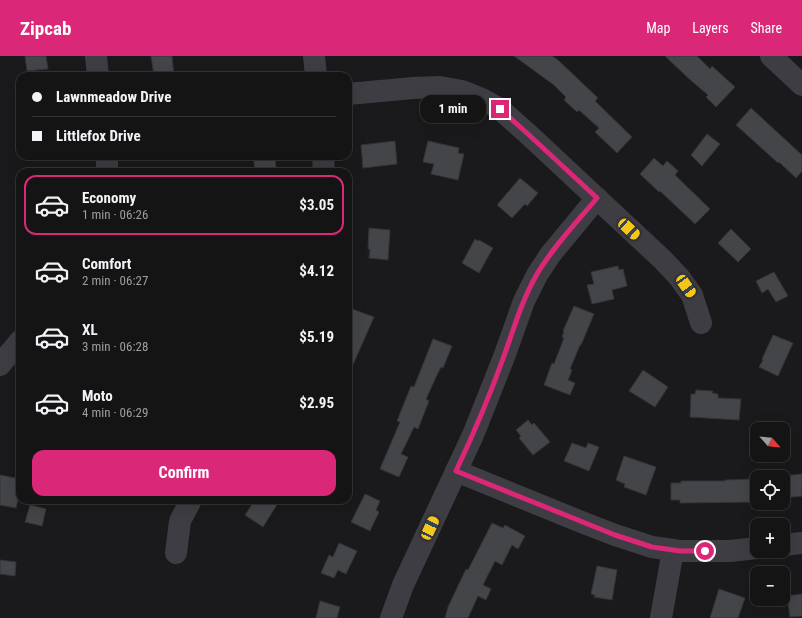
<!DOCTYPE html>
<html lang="en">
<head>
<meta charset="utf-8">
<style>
	body { margin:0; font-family:"Roboto Condensed",sans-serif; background:#1d1d1e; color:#f1f3f6; height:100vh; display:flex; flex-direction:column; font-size:15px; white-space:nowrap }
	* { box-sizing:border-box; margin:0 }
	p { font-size:13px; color:#9d9ea0 }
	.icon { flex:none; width:22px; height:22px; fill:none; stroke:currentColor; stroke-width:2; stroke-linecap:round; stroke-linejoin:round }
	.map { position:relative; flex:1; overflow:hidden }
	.drawer { position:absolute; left:16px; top:112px; width:336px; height:336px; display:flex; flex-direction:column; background:#141415; border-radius:12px; box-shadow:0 4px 16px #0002,0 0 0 1px #333334 }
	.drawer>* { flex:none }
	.hud { position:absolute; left:16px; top:16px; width:336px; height:88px; border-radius:12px; box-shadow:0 4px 16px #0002,0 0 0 1px #333334; display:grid; align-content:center; height:88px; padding:0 16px; background:#141415 }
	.needle { width:26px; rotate:117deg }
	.tools { position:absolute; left:750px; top:366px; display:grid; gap:8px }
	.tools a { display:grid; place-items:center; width:40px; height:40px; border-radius:8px; background:#141415; box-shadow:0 4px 16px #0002,0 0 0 1px #333334; font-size:20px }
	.end { position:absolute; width:18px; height:18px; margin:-9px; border:5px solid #db2777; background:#fff; box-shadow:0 0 0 2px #fff }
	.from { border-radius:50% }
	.bubble { position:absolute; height:28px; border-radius:12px; background:#141415; box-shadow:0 4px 16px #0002,0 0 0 1px #333334; font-size:13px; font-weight:700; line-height:28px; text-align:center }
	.car { position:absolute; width:12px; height:24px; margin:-12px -6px; border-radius:5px; box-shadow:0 0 3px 1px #0007; background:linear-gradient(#f5c518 24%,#345 0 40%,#f5c518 0 76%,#345 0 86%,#f5c518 0) }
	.hud b { display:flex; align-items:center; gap:14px; height:38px; font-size:15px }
	.hud b+b { border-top:1px solid #333334 }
	.hud i { width:10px; height:10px; background:#f1f3f6 }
	ul { padding:7px 0 0; list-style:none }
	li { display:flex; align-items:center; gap:12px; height:60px; margin:0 8px 6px; padding:0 8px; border:2px solid transparent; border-radius:12px }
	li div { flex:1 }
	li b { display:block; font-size:15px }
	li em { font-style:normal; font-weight:700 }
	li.current { border-color:#db2777 }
	li>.icon { width:36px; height:36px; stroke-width:1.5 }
	.cta { display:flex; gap:8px; margin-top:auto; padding:8px 16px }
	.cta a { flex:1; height:46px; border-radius:12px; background:#db2777; color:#fff; font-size:16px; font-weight:700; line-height:46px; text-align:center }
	header { display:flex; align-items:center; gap:24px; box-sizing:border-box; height:56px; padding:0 20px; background:#db2777; color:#fff }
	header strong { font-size:19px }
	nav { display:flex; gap:22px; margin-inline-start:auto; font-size:14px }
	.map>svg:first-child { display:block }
	.building { fill:#444549; stroke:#343438 }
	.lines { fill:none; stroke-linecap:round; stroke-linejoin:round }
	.minor { stroke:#3d3d43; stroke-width:22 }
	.route { stroke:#db2777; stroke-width:5 }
</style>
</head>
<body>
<header>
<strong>Zipcab</strong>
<nav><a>Map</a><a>Layers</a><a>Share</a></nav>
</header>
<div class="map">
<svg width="802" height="562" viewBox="0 0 802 562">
	<rect width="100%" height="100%" fill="#1a1a1c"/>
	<!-- building -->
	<g class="building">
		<path d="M25 0H46L48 13 27 15Z"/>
		<path d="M151 0H172L174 20H154Z"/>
		<path d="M514 0H552L558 4 598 42 595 45 632 81 617 97 595 76 599 72 579 54 577 56 564 44 566 41 554 29Z"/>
		<path d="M665 0H697L710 13 712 10 735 31 716 51 706 41 708 39 687 21Z"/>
		<path d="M751 52 802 99V115L796 122 779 106 778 107 736 69Z"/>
		<path d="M707 78 720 88 702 110 691 99Z"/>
		<path d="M395 85 397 108 363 112 361 89Z"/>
		<path d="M428 85 459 92 458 97 464 98 458 124 431 118 434 108 423 106Z"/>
		<path d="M253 100H275L276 112 255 114Z"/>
		<path d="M654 102 663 110 667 105 678 115 675 119 710 153 695 168 660 135 659 136 640 118Z"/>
		<path d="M520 122 538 137 527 150 525 148 512 162 497 149Z"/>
		<path d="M369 172 390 174 388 204 369 202 370 193H368Z"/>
		<path d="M731 173 751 193 738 206 718 187Z"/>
		<path d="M475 183 478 185 479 184 493 192 479 217 462 207Z"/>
		<path d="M618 210 619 214 623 213 627 230 612 234 614 243 592 248 587 229 594 228 591 216Z"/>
		<path d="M774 216 788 240 776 246 768 233 762 237 756 225Z"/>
		<path d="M574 250 594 258 581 289H580L570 313 572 314 568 324 575 327 570 339 544 329 552 307 554 308 564 282 562 281 564 276 563 275Z"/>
		<path d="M352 253 374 261 348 320V269Z"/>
		<path d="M773 279 793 287 778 320 759 311 763 304 762 303Z"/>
		<path d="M433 283 452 290 443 312 441 311 437 319 426 343 429 345 418 373 414 371 401 398 408 401 399 421 380 413 400 366 397 365 411 330 414 331Z"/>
		<path d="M643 314 668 331 655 351 629 335Z"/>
		<path d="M696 334 713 335 712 337 718 338V342L741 343 739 364 690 361 691 338H695Z"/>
		<path d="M528 364 532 369 534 367 550 386 533 399 519 382 521 380 516 374Z"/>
		<path d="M572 387 586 392 588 387 599 391 589 415 564 405Z"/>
		<path d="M624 400 656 411 646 439 624 431 625 428 616 424Z"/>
		<path d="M802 418V440L783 442V420Z"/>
		<path d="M0 419 20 423V435L16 452 0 449Z"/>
		<path d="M755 423V446L680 447V444H671V427H681V425H725V424Z"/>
		<path d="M365 438 380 445 376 454 379 456 370 475 351 466Z"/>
		<path d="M255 444H280L263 471 245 459Z"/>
		<path d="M30 449 46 453 42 470 25 466Z"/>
		<path d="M492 467 503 472 505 469 525 480 518 493 512 489 502 509 495 505 483 529 491 533 486 544 478 540 468 562H445L448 551 466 513 468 514Z"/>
		<path d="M339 487 357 495 346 518 338 514 334 522 321 517 329 499 333 501Z"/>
		<path d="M0 504 16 506 15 520 0 518Z"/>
		<path d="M597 510 617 514 612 544 594 541 595 539 591 538Z"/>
		<path d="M719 533 745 542 738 562H710Z"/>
		<path d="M802 538V560L790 561 787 540Z"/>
		<path d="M320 545 340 551 337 562H316Z"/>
	</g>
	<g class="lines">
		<!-- minor -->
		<g class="minor">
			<path d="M96 0 98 20"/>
			<path d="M314 0 316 20"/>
			<path d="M771 0 802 29"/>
			<path d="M348 38 413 32 440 31 462 35 484 44 500 53 528 78 663 204 679 221 692 239 701 267"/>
			<path d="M107 100V116"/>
			<path d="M323 100 324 116"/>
			<path d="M0 309 20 285"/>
			<path d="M456 415 584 467 615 479 652 491 680 495H730L757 492"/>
			<path d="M783 489 802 487"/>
			<path d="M176 497 180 465 191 444"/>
			<path d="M391 562 403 529 473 379 504 301 524 245 537 219 550 199 597 142"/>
			<path d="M661 562 673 494"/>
		</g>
	</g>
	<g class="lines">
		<!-- route -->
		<path class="route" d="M500 53 528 78 597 142C577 166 553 191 537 218 522 244 514 272 504 300 490 339 474 377 456 415L615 479 652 491 680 495H705"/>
	</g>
</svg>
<div class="tools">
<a><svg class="needle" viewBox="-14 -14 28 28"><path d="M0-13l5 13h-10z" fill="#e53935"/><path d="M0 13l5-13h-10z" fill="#9d9ea0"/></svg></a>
<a><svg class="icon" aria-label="locate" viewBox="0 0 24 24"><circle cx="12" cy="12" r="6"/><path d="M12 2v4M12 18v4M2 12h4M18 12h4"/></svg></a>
<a>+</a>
<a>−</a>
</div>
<i class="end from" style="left:705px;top:495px"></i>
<i class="end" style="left:500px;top:53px"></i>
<div class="bubble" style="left:420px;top:39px;width:66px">1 min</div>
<i class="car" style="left:629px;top:173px;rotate:133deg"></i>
<i class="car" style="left:686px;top:230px;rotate:145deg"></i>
<i class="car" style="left:430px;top:472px;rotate:25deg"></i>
<div class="hud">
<b><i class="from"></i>Lawnmeadow Drive</b>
<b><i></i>Littlefox Drive</b>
</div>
<section class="drawer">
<ul>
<li class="current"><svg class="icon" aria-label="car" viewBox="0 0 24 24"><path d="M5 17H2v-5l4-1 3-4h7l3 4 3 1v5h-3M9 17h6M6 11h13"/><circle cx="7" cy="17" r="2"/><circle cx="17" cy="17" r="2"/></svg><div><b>Economy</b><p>1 min · 06:26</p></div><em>$3.05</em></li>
<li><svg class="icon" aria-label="car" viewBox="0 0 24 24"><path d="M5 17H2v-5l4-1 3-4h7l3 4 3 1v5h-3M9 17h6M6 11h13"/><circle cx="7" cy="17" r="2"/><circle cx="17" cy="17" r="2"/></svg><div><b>Comfort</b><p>2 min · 06:27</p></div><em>$4.12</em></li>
<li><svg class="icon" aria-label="car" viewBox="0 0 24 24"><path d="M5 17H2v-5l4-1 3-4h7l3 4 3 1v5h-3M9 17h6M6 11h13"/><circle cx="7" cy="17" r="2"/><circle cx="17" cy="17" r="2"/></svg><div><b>XL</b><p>3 min · 06:28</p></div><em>$5.19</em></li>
<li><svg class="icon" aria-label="car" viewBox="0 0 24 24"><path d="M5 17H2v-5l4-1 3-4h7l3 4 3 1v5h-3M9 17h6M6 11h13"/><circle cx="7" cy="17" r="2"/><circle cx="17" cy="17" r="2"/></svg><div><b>Moto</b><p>4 min · 06:29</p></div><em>$2.95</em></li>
</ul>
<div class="cta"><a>Confirm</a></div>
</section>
</div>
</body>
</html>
